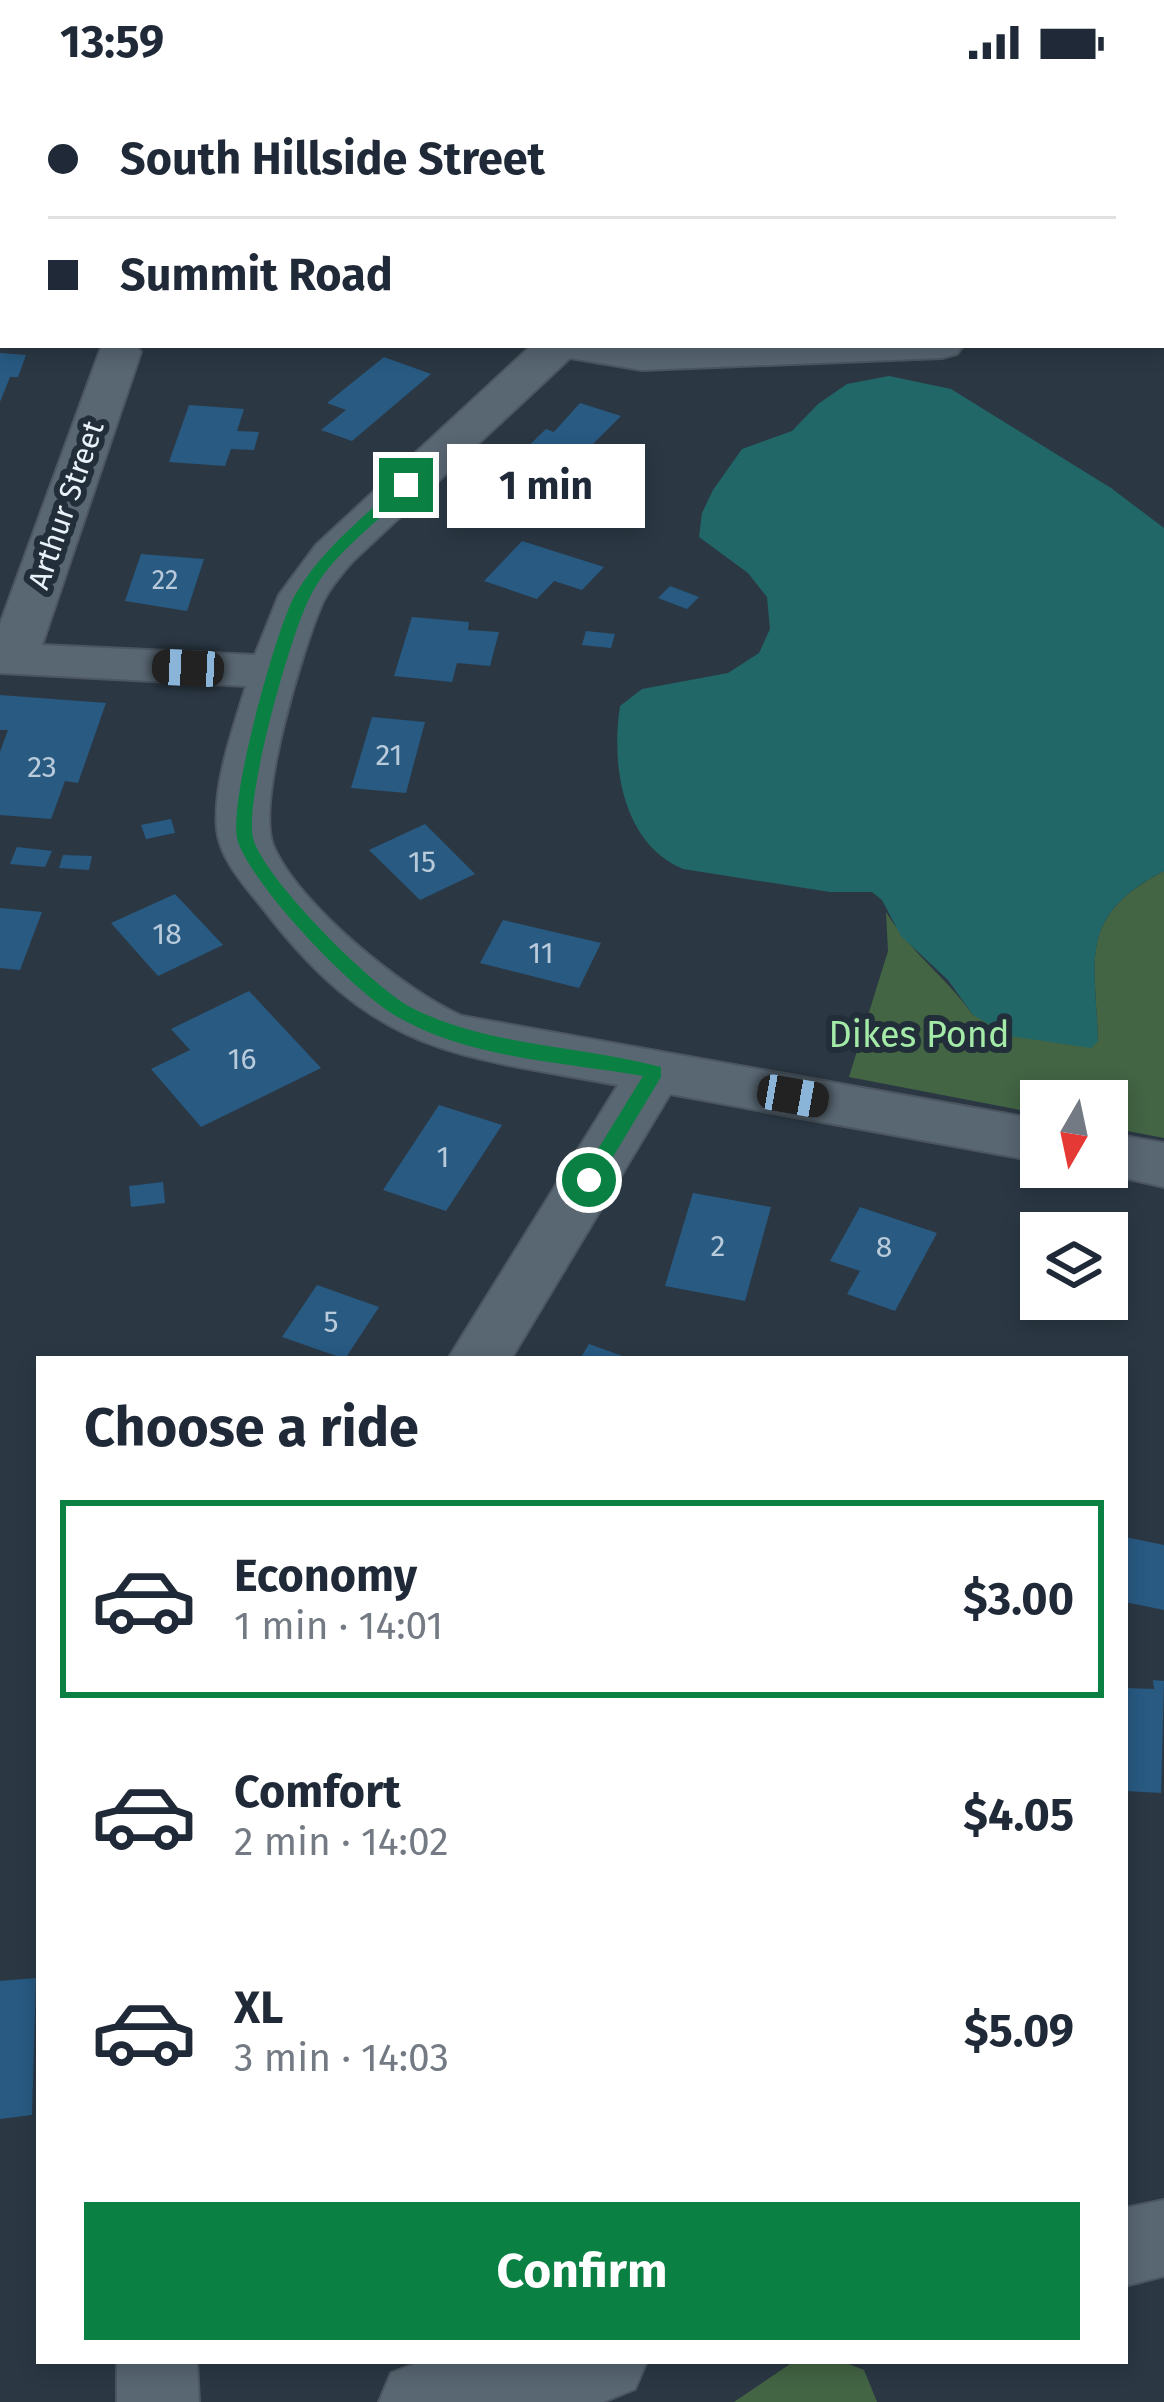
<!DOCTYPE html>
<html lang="en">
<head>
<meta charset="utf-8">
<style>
	body { margin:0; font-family:"Fira Sans",sans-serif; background:#f2f2f3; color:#1f2937; height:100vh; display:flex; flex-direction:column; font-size:45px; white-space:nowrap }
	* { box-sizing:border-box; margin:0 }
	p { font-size:39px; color:#747a83 }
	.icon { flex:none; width:66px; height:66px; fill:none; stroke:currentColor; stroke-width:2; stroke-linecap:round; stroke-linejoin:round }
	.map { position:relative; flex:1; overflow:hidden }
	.details { position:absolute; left:36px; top:1272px; width:1092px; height:1008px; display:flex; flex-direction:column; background:#fff; border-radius:0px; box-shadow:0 6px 18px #0003 }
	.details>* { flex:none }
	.guide { position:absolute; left:0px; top:0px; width:1164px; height:264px; box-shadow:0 6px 18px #0003; display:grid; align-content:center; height:264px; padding:0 48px; background:#fff }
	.needle { width:78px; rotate:189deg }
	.fabs { position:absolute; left:1020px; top:996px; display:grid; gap:24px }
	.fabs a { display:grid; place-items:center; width:108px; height:108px; border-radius:0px; background:#fff; box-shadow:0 6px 18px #0003; font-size:60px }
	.end { position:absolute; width:54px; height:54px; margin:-27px; border:15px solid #0b8043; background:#fff; box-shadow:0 0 0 6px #fff }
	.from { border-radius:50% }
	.bubble { position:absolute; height:84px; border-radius:0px; background:#fff; box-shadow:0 6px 18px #0003; font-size:39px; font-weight:700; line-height:84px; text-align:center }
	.car { position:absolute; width:36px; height:72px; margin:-36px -18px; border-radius:15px; box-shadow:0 0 9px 3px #0007; background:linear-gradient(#222 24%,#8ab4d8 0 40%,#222 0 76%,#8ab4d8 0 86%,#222 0) }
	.guide b { display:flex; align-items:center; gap:42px; height:114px; font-size:45px }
	.guide b+b { border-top:3px solid #e0e1e3 }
	.guide i { width:30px; height:30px; background:#1f2937 }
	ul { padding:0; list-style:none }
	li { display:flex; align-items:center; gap:36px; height:198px; margin:0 24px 18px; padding:0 24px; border:6px solid transparent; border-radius:0px }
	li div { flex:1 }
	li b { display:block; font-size:45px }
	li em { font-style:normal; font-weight:700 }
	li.selected { border-color:#0b8043 }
	li>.icon { width:108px; height:108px; stroke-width:1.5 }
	h2 { padding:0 48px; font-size:54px; line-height:144px }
	.primary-button { display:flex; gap:24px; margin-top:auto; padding:24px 48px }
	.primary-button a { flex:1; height:138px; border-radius:0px; background:#0b8043; color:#fff; font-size:48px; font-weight:700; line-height:138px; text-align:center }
	.status { display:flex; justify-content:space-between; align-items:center; height:84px; padding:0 60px; background:#fff; direction:ltr }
	.status svg { height:33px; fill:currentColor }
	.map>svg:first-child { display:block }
	.green { fill:#436544 }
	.water { fill:#226768 }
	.building { fill:#285a82 }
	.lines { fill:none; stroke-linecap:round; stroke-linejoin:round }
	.street-casing { stroke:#4b5660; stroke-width:4 }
	.street { fill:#596773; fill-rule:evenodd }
	.route { fill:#0b8043 }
	.labels { text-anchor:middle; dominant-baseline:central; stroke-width:12; stroke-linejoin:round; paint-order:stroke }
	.far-number-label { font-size:27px; fill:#b9cbdb }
	.far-street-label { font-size:30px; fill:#e9f1f9; stroke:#222e39 }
	.number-label { font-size:30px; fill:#b9cbdb }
	.park-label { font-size:36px; fill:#a5eba8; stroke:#222e39 }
</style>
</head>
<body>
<div class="status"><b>13:59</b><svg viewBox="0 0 49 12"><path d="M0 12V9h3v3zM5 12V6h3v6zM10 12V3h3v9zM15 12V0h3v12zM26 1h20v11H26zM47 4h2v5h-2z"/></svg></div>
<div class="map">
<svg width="1164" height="2318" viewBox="0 0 1164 2318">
	<rect width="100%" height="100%" fill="#2b3844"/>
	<!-- green -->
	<g class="green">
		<path d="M1164 787V1054L1107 1043V1017H1041V1030L849 993 888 867 886 828C910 868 946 893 973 931L1098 957C1095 873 1078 832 1164 787Z"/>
		<path d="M841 2277 864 2286 877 2318H734L793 2278Z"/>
	</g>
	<!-- water -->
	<path class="water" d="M889 292 951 305 1111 404 1164 444V787C1078 831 1095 875 1098 957L1091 964 1010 952 973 931 948 896 901 852 882 816 872 808H830L683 785C622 759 611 681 620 622L642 605 728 589 759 569 770 545 767 513 748 489 699 453 702 429 713 406 742 365 792 347 818 320 847 300Z"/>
	<!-- building -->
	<g class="building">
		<path d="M0 269 26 271 18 293H10L0 318Z"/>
		<path d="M384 273 431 290 352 357 321 346 346 326 327 319Z"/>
		<path d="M580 319 621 332 546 407 569 414 555 429 484 405 546 345 554 348Z"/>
		<path d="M189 321 244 325 237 347 259 348 254 366 231 365 225 382 169 378Z"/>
		<path d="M522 457 604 483 582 506 554 497 537 515 484 497Z"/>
		<path d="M141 470 204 475 187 527 125 517Z"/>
		<path d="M670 502 699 513 687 525 658 514Z"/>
		<path d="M412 533 469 538 468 546 499 548 490 582 457 579 452 598 394 592Z"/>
		<path d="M586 547 615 550 611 564 582 561Z"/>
		<path d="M0 611 106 619 78 699 65 697 51 735 0 731V668L8 646H0Z"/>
		<path d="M372 633 425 638 406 709 351 704Z"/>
		<path d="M171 735 175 749 146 755 141 741Z"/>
		<path d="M425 740 475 790 420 816 369 766Z"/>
		<path d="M17 763 52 767 45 783 10 780Z"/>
		<path d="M63 771 92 772 89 786 59 784Z"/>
		<path d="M175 810 223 861 158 892 111 839Z"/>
		<path d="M0 824 42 828 20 886 0 884Z"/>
		<path d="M503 836 601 859 579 904 480 879Z"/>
		<path d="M249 907 321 984 201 1043 151 985 190 966 171 945Z"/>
		<path d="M439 1021 502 1041 446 1127 383 1106Z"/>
		<path d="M163 1098 165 1119 131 1123 129 1102Z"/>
		<path d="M693 1109 771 1123 745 1217 665 1202Z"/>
		<path d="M860 1123 937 1149 895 1227 847 1210 860 1187 830 1177Z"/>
		<path d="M317 1201 379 1223 345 1275 282 1253Z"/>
		<path d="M589 1260 628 1274V1275H580Z"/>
		<path d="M1125 1453 1164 1461V1526L1125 1518Z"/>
		<path d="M1153 1596 1164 1597 1161 1709 1125 1707V1604L1154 1605Z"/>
		<path d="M36 1894 32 2031 0 2035V1897Z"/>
	</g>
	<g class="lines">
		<!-- street casing -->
		<g class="street-casing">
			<g id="street">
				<path d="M64 0H102L104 3H66Z"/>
				<path d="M1017 0H1066L1068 3H1019Z"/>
				<rect x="1161" y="13" width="3" height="24"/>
				<path d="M0 101H3L2 126H0Z"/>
				<path d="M102 261H136L141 268 42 561 255 571 279 511 316 461 532 261H964L957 270 942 274 642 286 570 274 355 475C342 489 330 503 322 520 303 564 256 717 273 761 297 820 405 907 462 932L1041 1036V1078L670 1010 511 1275H448L618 1001C455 971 378 971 268 831 249 806 220 778 217 745 213 699 233 646 246 602L0 589V540Z"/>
				<path d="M1107 1049 1164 1059V1103L1086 1085 1107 1083Z"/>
				<path d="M1164 2116V2192L1125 2202V2124Z"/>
				<path d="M117 2277H197L199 2318H117Z"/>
				<path d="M422 2277H647L635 2305 603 2318H379L391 2289Z"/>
			</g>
		</g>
		<!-- street -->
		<use href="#street" class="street"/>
	</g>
	<!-- route -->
	<path class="route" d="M401 398 413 401C380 439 331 468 309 515 290 553 244 716 253 754 263 794 376 907 414 925 492 963 579 961 661 983V993L596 1101 589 1103 579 1096 643 992C562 978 467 974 396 932 351 905 256 806 238 758 226 724 276 545 295 511 321 466 364 433 401 398Z"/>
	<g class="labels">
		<!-- far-number labels -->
		<g class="far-number-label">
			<text x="165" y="496">22</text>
		</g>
		<!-- far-street labels -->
		<g class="far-street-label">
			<text transform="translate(66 421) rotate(-71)">Arthur Street</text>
		</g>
		<!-- number labels -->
		<g class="number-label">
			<text x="389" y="671">21</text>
			<text x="42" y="683">23</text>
			<text x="422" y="778">15</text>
			<text x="167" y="850">18</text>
			<text x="541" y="869">11</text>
			<text x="242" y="975">16</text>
			<text x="443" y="1073">1</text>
			<text x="718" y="1162">2</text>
			<text x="884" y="1163">8</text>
			<text x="331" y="1238">5</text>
		</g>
		<!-- park labels -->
		<g class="park-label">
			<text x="919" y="951">Dikes Pond</text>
		</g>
	</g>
</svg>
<div class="fabs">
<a><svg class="needle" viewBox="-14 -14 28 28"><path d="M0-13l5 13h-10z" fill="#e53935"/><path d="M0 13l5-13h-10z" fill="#747a83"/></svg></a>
<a><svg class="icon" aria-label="layers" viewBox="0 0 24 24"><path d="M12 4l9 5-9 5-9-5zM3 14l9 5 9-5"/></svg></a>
</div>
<i class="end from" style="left:589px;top:1096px"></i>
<i class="end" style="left:406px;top:401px"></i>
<div class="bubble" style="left:447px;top:360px;width:198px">1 min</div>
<i class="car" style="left:188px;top:584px;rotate:273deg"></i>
<i class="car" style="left:793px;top:1012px;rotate:100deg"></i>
<div class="guide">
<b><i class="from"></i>South Hillside Street</b>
<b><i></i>Summit Road</b>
</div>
<section class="details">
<h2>Choose a ride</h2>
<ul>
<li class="selected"><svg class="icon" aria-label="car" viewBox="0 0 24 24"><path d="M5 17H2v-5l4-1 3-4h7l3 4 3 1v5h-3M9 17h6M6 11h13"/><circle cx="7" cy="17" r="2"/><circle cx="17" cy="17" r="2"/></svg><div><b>Economy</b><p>1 min · 14:01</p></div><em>$3.00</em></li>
<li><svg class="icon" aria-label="car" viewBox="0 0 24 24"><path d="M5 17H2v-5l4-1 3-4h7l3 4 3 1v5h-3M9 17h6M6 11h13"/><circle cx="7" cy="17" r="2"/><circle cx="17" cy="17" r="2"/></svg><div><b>Comfort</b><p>2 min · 14:02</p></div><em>$4.05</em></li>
<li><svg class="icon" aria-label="car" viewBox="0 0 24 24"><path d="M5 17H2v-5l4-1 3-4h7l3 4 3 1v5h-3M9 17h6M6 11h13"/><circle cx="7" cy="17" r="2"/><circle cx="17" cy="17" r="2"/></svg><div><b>XL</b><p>3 min · 14:03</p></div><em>$5.09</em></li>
</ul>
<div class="primary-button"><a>Confirm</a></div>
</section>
</div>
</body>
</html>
